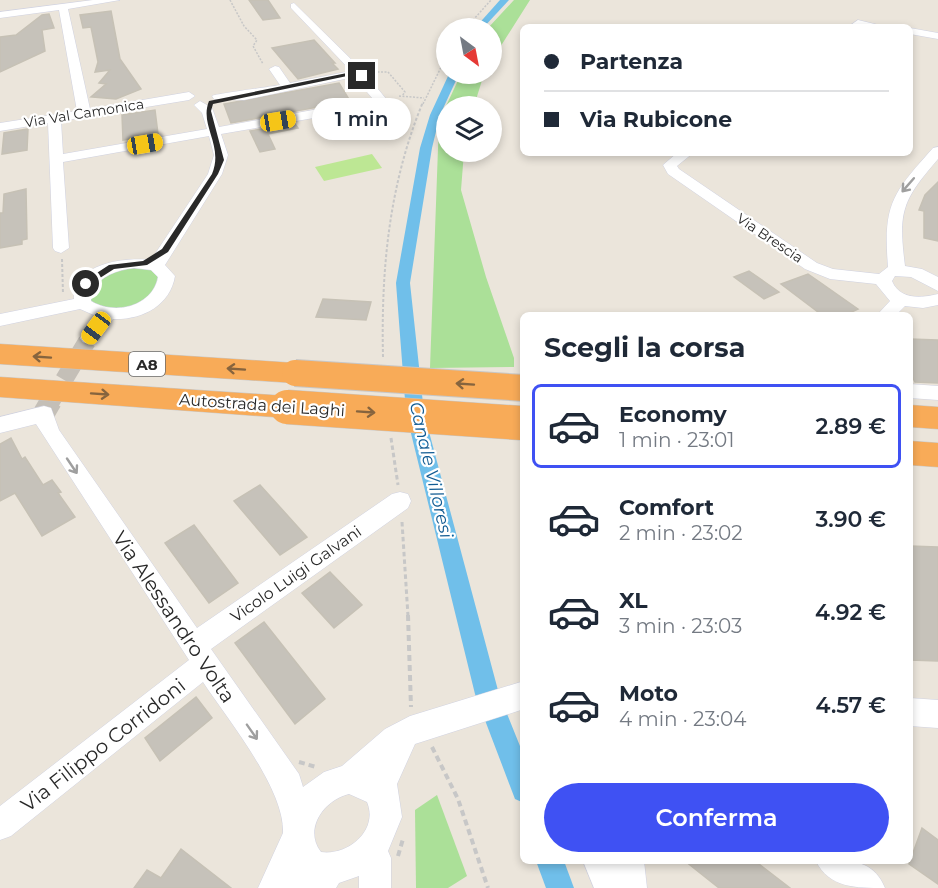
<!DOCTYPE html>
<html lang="it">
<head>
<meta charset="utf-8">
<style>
	body { margin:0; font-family:Montserrat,sans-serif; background:#f2f2f3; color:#1f2937; height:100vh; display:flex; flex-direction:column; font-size:22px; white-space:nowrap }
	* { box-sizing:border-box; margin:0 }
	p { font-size:20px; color:#747a83 }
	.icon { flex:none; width:33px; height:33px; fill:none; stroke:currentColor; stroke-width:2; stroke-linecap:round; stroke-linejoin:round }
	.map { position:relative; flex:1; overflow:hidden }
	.details { position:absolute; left:520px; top:312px; width:393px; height:552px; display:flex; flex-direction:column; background:#fff; border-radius:9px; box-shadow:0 3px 9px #0003 }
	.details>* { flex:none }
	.hud { position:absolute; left:520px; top:24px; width:393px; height:132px; border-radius:9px; box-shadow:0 3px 9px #0003; display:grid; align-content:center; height:132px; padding:0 24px; background:#fff }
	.needle { width:39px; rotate:148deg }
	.controls { position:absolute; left:436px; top:18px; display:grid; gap:12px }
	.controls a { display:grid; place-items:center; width:66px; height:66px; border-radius:50%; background:#fff; box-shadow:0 3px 9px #0003; font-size:30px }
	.end { position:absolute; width:27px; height:27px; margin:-14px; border:8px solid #292929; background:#fff; box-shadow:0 0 0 3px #fff }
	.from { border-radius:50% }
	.bubble { position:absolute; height:42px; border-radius:21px; background:#fff; box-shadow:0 3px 9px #0003; font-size:20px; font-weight:600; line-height:42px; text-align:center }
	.car { position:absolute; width:18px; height:36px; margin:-18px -9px; border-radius:8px; box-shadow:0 0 4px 2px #0007; background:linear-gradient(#f5c518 24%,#345 0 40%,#f5c518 0 76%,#345 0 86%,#f5c518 0) }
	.hud b { display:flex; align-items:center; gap:21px; height:57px; font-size:22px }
	.hud b+b { border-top:2px solid #e0e1e3 }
	.hud i { width:15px; height:15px; background:#1f2937 }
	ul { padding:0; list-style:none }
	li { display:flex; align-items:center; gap:18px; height:84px; margin:0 12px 9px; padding:0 12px; border:3px solid transparent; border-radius:9px }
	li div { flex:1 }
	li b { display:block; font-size:22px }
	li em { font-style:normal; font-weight:600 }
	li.selected { border-color:#3f51f3 }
	li>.icon { width:54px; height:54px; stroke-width:1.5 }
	h2 { padding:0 24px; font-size:27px; line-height:72px }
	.action { display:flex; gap:12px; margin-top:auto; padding:12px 24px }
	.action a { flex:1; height:69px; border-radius:36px; background:#3f51f3; color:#fff; font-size:24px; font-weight:600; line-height:69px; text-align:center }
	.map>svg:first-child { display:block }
	.green { fill:#abe098 }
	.pitch { fill:#bde794 }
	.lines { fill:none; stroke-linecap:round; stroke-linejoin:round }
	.canal { fill:#70bfea; fill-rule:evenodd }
	.building { fill:#c6c2ba; stroke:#c6c1b5; stroke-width:1.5 }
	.minor-tunnel-far1 { stroke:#c4bfb7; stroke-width:18; stroke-dasharray:18 9; stroke-linecap:butt }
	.minor-tunnel { stroke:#c4bfb7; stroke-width:22; stroke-dasharray:22 11; stroke-linecap:butt }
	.minor-casing { stroke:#d0d2e1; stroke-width:1 }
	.highway-casing { stroke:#c7c7c7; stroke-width:1 }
	.path-far3 { stroke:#c7c7c7; stroke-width:1.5; stroke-dasharray:2 1.5; stroke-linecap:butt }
	.path-far2 { stroke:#c7c7c7; stroke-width:2; stroke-dasharray:3 2; stroke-linecap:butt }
	.path-far1 { stroke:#c7c7c7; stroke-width:3; stroke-dasharray:4.5 3; stroke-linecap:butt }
	.path { stroke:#c7c7c7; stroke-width:4; stroke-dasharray:6 4; stroke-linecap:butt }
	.minor { fill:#fff; fill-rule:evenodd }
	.highway { fill:#f8ab58; fill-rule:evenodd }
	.highway-bridge-far1-casing { stroke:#c7c7c7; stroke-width:28; stroke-linecap:butt }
	.highway-bridge-casing { stroke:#c7c7c7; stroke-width:35; stroke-linecap:butt }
	.highway-bridge-far1 { stroke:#f8ab58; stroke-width:26 }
	.highway-bridge { stroke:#f8ab58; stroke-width:34 }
	.oneway { stroke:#9f9f9f }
	.oneway2 { stroke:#86643e }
	.route { fill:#292929 }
	.labels { text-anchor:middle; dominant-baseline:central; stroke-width:4.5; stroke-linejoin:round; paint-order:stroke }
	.far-street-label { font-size:14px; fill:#292929; stroke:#fff }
	.shield { fill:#fff; stroke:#696969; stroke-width:1.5 }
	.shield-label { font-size:15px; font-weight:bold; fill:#292929 }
	.street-label { font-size:16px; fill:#292929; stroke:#fff }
	.water-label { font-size:18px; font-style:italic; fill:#125c93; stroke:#fff }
	.near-street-label { font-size:20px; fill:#292929; stroke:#fff }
</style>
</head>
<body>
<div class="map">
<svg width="938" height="888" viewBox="0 0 938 888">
	<rect width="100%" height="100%" fill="#ebe5db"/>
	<!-- green -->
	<g class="green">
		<path d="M514 0H530L492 60V28H488Z"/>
		<path d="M461 74H484L474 106H447V152H464L461 190 486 277 514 358V367L430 368 439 121Z"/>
		<path d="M131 266 152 269 158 274 160 287C130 310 123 316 87 300 91 274 108 275 131 266Z"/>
		<path d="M437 795 467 876 448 888H416L415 810Z"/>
	</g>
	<!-- pitch -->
	<path class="pitch" d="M372 154 382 168 324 181 315 167Z"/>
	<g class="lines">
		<!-- canal -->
		<g class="canal">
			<path d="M500 0H509L483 28H475Z"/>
			<path d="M449 74H459L440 115 432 148 410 283 424 413 499 694 524 756V803L515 799 475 694 406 413 396 283 420 148 430 115Z"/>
			<path d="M536 861H564L574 888H546Z"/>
		</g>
	</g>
	<!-- building -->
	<g class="building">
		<path d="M249 0H268L280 18 263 20Z"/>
		<path d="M111 11 120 59 141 89 116 99 91 97 106 84 99 83 110 70 95 72 98 62 91 27 83 28 80 15Z"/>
		<path d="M49 14 54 28 42 30 45 51 0 72V37L16 35 42 15Z"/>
		<path d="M314 40 335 63H332L338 69 298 79 272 48Z"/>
		<path d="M339 83 350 101 231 123 224 104Z"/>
		<path d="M155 110 158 134 123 140 122 115Z"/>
		<path d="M295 124 298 128 268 134 275 149 260 152 250 131Z"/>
		<path d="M28 129 27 150 2 154 4 133Z"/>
		<path d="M938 182V241L924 238V211L919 210 925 195Z"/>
		<path d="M26 189 27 239 22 240V244L0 248V213H3L4 194Z"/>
		<path d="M749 271 779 292 764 299 734 277Z"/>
		<path d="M808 274 821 283 858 309 845 315H822L781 284Z"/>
		<path d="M323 299 371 302 366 320 316 317Z"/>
		<path d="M910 339 938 340V383L915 382 910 372Z"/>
		<path d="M11 438 22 459 25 457 43 485 52 480 61 492 58 493 75 517 42 536 15 493 0 501V444Z"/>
		<path d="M260 485 307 537 280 555 234 501Z"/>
		<path d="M194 525 238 583 209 603 165 543Z"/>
		<path d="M910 546 938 547V661L910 660Z"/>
		<path d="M330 572 362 605 334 628 302 593Z"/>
		<path d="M264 622 325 699 295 724 235 643Z"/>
		<path d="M196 697 212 718 160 761 145 738Z"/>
		<path d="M922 828 938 840V884L909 864Z"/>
		<path d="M181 849 231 888H134L147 870 161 878Z"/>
		<path d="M685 861H755L790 888H719Z"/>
	</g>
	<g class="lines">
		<!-- minor-tunnel-far1 -->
		<path class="minor-tunnel-far1" d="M50 403 89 338"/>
		<!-- minor-tunnel -->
		<path class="minor-tunnel" d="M44 413 51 401"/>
		<!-- minor casing -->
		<g class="minor-casing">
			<g id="minor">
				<path d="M93 0H120L68 9 90 109 189 92 195 96 189 100 61 121 63 154 207 129 202 113 194 105 200 101 212 108 219 127 373 99 354 77 244 100 214 99 212 96C215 94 269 87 280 85L269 69 275 66 279 67 290 83 351 71 291 8V4L294 3 364 72 387 100 372 108 221 134 228 155 222 174 165 265 175 276C170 306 142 320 113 319 105 330 98 347 83 342L80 338 96 316 80 309 0 326V314L74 299C72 263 126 257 151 260L208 174 214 155 209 136 63 162 69 248 61 253 55 251 53 248 48 123 0 131V123L77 111 59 10 0 18V12ZM134 268 151 270 158 277C153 306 115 316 91 301V290C102 276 116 270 134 268Z"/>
				<path d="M858 20 887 27H848Z"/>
				<path d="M910 28 938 33V39L910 34Z"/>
				<path d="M938 147V159C902 201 898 211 905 266L922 269 938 277V291L911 277 895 276 892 281C900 300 921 298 938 294V305L923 308 905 306 896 315H877L890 301 876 284 830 279 805 269 668 174 663 165 677 153H693L677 166 679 169 817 263 833 269 879 274 888 267C883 204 892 194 933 148Z"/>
				<path d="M910 384 938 386V400L910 398Z"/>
				<path d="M44 406 51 408 59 430 197 628 392 494 400 492 408 494 411 501 408 508 211 649 299 774 303 787 324 772 342 766 385 729 410 716 524 681V709L415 744 397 784 402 817 388 851 391 858V888H359V876L339 883 336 888H258L283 833C285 789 228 720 203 682L11 836 0 840V806L189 660 36 424 0 433V417ZM349 794 367 802C379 830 348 856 321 852 303 829 324 800 349 794Z"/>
				<path d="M910 698 938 700V728L910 726Z"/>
				<path d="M583 861H644L647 888H594Z"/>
				<path d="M816 861C845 861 872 856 885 888 856 888 829 888 816 861Z"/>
			</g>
		</g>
		<!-- highway casing -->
		<g class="highway-casing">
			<g id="highway">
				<path d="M0 344 295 363 305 366 309 373 305 380 295 383 0 364Z"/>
				<path d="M0 377 287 396 298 399 302 407 298 415 287 418 0 397Z"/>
				<path d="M910 405 938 407V429L910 427Z"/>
				<path d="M910 441 938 443V467L910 465Z"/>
			</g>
		</g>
		<!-- path-far3 -->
		<g class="path-far3">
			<path d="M230 0 244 26 257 40 253 46 263 64"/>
			<path d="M466 28 491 0"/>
			<path d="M374 72H388L405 92 402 96"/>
			<path d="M399 96 424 98"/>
			<path d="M423 104 447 55"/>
		</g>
		<!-- path-far2 -->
		<g class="path-far2">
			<path d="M62 259 63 294"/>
			<path d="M383 357C381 269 389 184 423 102"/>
		</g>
		<!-- path-far1 -->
		<g class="path-far1">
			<path d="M391 438 398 485"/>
			<path d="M402 522 408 616"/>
		</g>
		<!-- path -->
		<g class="path">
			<path d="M408 615 411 707"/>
			<path d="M432 747 458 799 488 888"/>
			<path d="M299 762 316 767"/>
			<path d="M398 856 403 839"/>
		</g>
		<!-- minor -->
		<use href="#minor" class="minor"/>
		<!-- highway -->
		<use href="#highway" class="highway"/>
		<!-- highway-bridge-far1 casing -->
		<g class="highway-bridge-far1-casing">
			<path id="highway-bridge-far1" d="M295 373 524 388"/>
		</g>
		<!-- highway-bridge casing -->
		<g class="highway-bridge-casing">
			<path id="highway-bridge" d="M287 407 521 423"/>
		</g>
		<!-- highway-bridge-far1 -->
		<use href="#highway-bridge-far1" class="highway-bridge-far1"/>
		<!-- highway-bridge -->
		<use href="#highway-bridge" class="highway-bridge"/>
	</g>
	<!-- one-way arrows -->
	<defs><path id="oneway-shaft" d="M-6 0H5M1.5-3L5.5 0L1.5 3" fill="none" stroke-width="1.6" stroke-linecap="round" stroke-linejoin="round" transform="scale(1.5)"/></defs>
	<g class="oneway">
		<use href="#oneway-shaft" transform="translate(908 185) rotate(131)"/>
		<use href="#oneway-shaft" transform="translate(72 466) rotate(56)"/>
		<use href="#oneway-shaft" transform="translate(252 732) rotate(55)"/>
	</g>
	<g class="oneway2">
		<use href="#oneway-shaft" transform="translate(42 357) rotate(-176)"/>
		<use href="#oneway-shaft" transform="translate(236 369) rotate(-176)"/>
		<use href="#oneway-shaft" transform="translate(465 384) rotate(-176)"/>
		<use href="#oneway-shaft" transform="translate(100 394) rotate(4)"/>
		<use href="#oneway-shaft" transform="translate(366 412) rotate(4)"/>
	</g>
	<!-- route -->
	<path class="route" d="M352 72 365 76 352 75 213 104 211 111 224 160 218 174 168 252 147 265 114 269 89 285H83V282L109 265 143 261 162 249 212 174C224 145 199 126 209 101Z"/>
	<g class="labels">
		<!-- far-street labels -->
		<g class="far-street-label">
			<text transform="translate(84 113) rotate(-9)">Via Val Camonica</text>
			<text transform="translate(770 238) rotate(34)">Via Brescia</text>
		</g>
		<!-- shield labels -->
		<rect class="shield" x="129" y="352" width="36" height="24" rx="4.5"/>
		<g class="shield-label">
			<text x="147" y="364">A8</text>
		</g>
		<!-- street labels -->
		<g class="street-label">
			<text transform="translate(262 405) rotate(4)">Autostrada dei Laghi</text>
			<text transform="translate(296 574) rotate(-35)">Vicolo Luigi Galvani</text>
		</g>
		<!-- water labels -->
		<g class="water-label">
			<text transform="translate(431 470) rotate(77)">Canale Villoresi</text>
		</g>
		<!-- near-street labels -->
		<g class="near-street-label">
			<text transform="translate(174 617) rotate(56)">Via Alessandro Volta</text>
			<text transform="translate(103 745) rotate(-38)">Via Filippo Corridoni</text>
		</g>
	</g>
</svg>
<div class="controls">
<a><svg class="needle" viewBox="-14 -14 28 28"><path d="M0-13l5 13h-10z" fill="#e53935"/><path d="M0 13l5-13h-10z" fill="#747a83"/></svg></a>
<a><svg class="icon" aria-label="layers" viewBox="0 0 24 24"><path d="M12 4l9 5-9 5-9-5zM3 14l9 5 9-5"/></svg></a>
</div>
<i class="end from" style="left:86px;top:284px"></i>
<i class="end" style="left:362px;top:76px"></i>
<div class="bubble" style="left:312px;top:98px;width:99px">1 min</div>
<i class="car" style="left:278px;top:121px;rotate:80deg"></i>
<i class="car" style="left:145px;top:144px;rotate:80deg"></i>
<i class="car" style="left:96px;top:328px;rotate:217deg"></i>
<div class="hud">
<b><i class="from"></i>Partenza</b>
<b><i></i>Via Rubicone</b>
</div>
<section class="details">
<h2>Scegli la corsa</h2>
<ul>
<li class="selected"><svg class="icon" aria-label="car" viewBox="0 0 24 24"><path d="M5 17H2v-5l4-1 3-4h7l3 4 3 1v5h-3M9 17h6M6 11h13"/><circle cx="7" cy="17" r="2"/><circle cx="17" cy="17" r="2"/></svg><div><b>Economy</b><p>1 min · 23:01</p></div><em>2.89 €</em></li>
<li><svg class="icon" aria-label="car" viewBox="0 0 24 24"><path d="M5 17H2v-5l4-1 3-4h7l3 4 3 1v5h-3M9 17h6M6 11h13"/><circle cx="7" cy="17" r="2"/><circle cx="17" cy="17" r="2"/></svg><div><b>Comfort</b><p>2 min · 23:02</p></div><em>3.90 €</em></li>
<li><svg class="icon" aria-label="car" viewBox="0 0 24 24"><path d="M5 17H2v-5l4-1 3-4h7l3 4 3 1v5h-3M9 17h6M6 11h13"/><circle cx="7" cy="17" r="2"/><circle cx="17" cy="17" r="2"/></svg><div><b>XL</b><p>3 min · 23:03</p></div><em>4.92 €</em></li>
<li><svg class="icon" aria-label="car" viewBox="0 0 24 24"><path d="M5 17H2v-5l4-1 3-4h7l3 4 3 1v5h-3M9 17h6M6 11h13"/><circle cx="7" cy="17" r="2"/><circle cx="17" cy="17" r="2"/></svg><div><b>Moto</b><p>4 min · 23:04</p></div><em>4.57 €</em></li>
</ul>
<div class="action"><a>Conferma</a></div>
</section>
</div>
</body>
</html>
